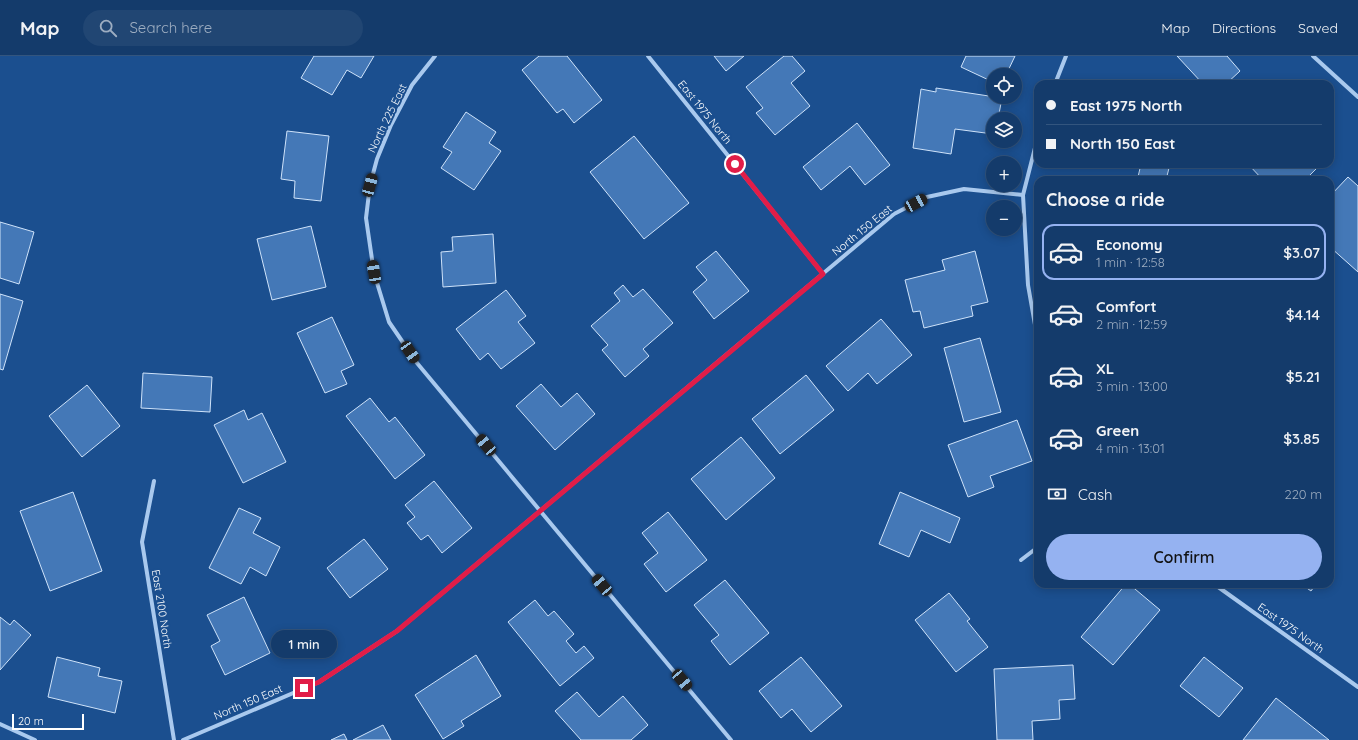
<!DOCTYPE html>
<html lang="en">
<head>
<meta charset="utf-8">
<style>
	body { margin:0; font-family:Quicksand,sans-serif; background:#214673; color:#f1f3f6; height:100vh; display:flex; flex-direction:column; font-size:15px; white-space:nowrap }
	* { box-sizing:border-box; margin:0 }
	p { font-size:13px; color:#9dadc1 }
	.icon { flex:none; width:22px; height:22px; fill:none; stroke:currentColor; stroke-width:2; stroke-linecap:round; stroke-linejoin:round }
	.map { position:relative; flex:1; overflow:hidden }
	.details { position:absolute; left:1034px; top:120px; width:300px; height:412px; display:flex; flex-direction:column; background:#143b6b; border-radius:12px; box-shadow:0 2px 10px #0003,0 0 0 1px #33557e }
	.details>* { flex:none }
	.guide { position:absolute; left:1034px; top:24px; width:300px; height:88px; border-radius:12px; box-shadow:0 2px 10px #0003,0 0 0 1px #33557e; display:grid; align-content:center; height:88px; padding:0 12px; background:#143b6b }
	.fabs { position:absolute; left:986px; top:12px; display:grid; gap:8px }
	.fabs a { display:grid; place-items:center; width:36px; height:36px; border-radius:50%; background:#143b6b; box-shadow:0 2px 10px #0003,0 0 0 1px #33557e; font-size:20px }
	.scale { position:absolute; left:12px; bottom:10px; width:72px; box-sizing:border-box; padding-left:4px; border:2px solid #fff; border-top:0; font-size:11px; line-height:14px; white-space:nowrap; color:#fff; -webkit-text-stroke:3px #1b4f8f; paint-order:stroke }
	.end { position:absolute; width:18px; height:18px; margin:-9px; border:5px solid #e11d48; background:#fff; box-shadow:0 0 0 2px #fff }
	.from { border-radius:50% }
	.bubble { position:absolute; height:28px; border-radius:14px; background:#143b6b; box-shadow:0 2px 10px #0003,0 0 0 1px #33557e; font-size:13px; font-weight:600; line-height:28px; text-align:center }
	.car { position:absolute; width:12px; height:24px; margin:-12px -6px; border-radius:5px; box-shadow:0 0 3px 1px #0007; background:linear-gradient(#222 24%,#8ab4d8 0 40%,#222 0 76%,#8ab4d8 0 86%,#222 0) }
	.guide b { display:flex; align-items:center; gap:14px; height:38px; font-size:15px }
	.guide b+b { border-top:1px solid #33557e }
	.guide i { width:10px; height:10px; background:#f1f3f6 }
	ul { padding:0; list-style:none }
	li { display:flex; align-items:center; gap:12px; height:56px; margin:0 8px 6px; padding:0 4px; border:2px solid transparent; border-radius:12px }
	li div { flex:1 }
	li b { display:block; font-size:15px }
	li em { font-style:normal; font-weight:600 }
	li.selected { border-color:#95b2f1 }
	li>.icon { width:36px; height:36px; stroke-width:1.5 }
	h2 { padding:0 12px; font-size:18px; line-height:48px }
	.pay { display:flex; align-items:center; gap:10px; height:44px; padding:0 12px; font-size:15px }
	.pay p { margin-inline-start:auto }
	.action { display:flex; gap:8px; margin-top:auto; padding:8px 12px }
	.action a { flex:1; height:46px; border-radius:24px; background:#95b2f1; color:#111; font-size:16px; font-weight:600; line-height:46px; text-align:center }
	header { display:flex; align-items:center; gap:24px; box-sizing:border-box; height:56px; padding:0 20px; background:#143b6b; border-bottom:1px solid #33557e }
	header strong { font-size:19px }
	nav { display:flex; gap:22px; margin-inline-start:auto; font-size:14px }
	.search { width:280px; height:36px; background:#214673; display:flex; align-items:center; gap:10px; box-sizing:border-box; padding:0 14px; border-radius:22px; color:#9dadc1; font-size:15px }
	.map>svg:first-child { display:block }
	.building { fill:#4478b7; stroke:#cfe3fa }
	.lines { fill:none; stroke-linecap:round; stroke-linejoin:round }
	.minor { stroke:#a9c9ee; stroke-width:4 }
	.route { stroke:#e11d48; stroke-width:5 }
	.labels { text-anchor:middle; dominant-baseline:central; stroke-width:4; stroke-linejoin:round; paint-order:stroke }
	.street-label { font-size:11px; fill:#fff; stroke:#1b4f8f }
</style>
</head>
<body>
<header>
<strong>Map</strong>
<div class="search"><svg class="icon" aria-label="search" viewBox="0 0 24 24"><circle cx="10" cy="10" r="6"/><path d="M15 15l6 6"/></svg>Search here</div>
<nav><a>Map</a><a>Directions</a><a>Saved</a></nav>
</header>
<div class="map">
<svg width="1358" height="684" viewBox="0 0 1358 684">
	<rect width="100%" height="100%" fill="#1b4f8f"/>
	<!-- building -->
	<g class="building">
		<path d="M314 0H374L361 22 347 14 332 39 301 22Z"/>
		<path d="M539 0H567L602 44 574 67 563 53 557 57 522 14Z"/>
		<path d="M714 0H744L726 15Z"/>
		<path d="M784 0H792L805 15 791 27 810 50 775 79 756 57 763 52 746 31Z"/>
		<path d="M966 0H1015L1006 19H993V26L961 11Z"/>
		<path d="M1177 0H1227L1240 15 1226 28H1203Z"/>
		<path d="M936 32 1002 42 998 63H993V78L955 73 951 98 913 92 921 33 936 36Z"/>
		<path d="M466 56 496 76 489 87 501 95 474 134 441 112 452 96 443 91Z"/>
		<path d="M857 67 890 109 865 129 850 110 821 134 803 111Z"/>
		<path d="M287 75 329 80 321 145 294 142 295 125 281 123Z"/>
		<path d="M634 80 689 147 644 183 590 116Z"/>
		<path d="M1141 108H1170L1166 124H1149L1138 121Z"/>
		<path d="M1248 108H1321L1305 124H1263Z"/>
		<path d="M1348 121 1358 130V216L1330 191V140Z"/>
		<path d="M0 166 34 176 19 228 0 222Z"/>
		<path d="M311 170 326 231 272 244 257 183Z"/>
		<path d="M493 178 496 227 443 231 441 196 453 195 452 181Z"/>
		<path d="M716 195 749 235 714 263 693 236 707 224 696 211Z"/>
		<path d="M975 195 988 246 971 250 973 260 924 272 920 255 913 256 905 224 945 214 942 204Z"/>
		<path d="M623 229 633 241 643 233 673 267 643 293 649 300 625 321 602 294 608 289 591 270 620 245 614 237Z"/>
		<path d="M506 234 526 260 518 266 535 287 501 313 488 297 480 304 456 273Z"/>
		<path d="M0 238 23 245 3 314 0 313Z"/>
		<path d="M332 261 354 309 341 315 347 328 325 337 297 277Z"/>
		<path d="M881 263 912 299 877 328 868 317 848 335 826 310Z"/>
		<path d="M980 282 1001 356 964 366 944 292Z"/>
		<path d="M143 317 212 321 210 356 141 352Z"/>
		<path d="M806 319 834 354 780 398 752 363Z"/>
		<path d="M541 328 561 351 577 337 595 358 555 394 516 350Z"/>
		<path d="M87 329 120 370 82 401 49 360Z"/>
		<path d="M370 342 389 366 395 361 425 399 395 423 346 360Z"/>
		<path d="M244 354 248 364 262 357 286 406 243 427 214 369Z"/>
		<path d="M1017 364 1032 405 990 420 994 431 968 441 948 389Z"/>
		<path d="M741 381 775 422 726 464 691 423Z"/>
		<path d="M434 425 472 472 442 497 428 479 421 484 407 467 415 461 405 449Z"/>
		<path d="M73 436 102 515 50 535 20 455Z"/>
		<path d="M900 436 960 462 950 487 921 474 909 501 879 488Z"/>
		<path d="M239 452 261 462 253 477 280 491 266 520 250 511 241 528 209 512Z"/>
		<path d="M668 456 707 504 666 536 644 508 658 497 642 477Z"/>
		<path d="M364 483 388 513 350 542 327 512Z"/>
		<path d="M725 524 769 577 730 609 711 585 719 579 694 549Z"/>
		<path d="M1126 528H1129L1160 554 1113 609 1081 581Z"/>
		<path d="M1301 528H1316L1311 535Z"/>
		<path d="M949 537 970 563 967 565 988 591 956 616 915 564Z"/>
		<path d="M244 541 270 597 225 619 211 590 220 585 207 559Z"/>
		<path d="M535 544 548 560 554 555 574 578 566 585 576 597 584 590 594 602 560 630 508 566Z"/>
		<path d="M0 561 10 569 14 564 31 579 0 614Z"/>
		<path d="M476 599 501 640 461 665 464 670 443 683 415 639Z"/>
		<path d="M57 601 100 612 98 620 122 625 115 657 48 641Z"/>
		<path d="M801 601 842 650 811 676 792 653 781 662 759 635Z"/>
		<path d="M1204 601 1243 632 1219 661 1180 630Z"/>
		<path d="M1073 609 1075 643 1059 644 1060 663 1032 665 1033 684H997L994 613Z"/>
		<path d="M577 636 599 661 623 640 648 669 631 684H581L555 655Z"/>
		<path d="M1276 642 1329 684H1243Z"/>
		<path d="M383 669 391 684H353Z"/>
		<path d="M344 678 347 684H331Z"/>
	</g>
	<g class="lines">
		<!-- minor -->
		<g class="minor">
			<path d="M435 0 412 29 391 69 377 103 370 129 366 162 374 217 389 266 417 307 731 684"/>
			<path d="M648 0 823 218"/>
			<path d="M1313 0 1358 41"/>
			<path d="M1055 28 1066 0"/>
			<path d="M1038 80 1023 139 1028 229 1038 286"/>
			<path d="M154 425 142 486 174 684"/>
			<path d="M1021 504 1038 491"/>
			<path d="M1214 528 1358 631"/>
			<path d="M0 668 35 684"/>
			<path d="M183 684 319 626 397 575 894 158 927 141 964 133 1023 139"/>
		</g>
	</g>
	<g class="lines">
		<!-- route -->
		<path class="route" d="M304 632 319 626 397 575 823 218 735 108"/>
	</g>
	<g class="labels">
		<!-- street labels -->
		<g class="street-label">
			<text transform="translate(705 56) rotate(51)">East 1975 North</text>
			<text transform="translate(387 62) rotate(-64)">North 225 East</text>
			<text transform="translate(862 174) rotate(-39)">North 150 East</text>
			<text transform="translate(162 553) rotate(81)">East 2100 North</text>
			<text transform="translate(1291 572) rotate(35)">East 1975 North</text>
			<text transform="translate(248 646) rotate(-23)">North 150 East</text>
		</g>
	</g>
</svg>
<div class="fabs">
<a><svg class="icon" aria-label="locate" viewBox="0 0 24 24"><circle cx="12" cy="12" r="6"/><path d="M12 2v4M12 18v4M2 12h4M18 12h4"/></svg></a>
<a><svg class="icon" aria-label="layers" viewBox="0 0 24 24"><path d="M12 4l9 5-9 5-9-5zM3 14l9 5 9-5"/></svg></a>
<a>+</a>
<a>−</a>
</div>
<div class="scale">20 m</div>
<i class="end from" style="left:735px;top:108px"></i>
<i class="end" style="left:304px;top:632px"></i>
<div class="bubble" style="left:271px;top:574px;width:66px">1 min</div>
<i class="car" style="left:370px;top:129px;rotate:15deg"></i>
<i class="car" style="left:916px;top:147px;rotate:62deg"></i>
<i class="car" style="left:374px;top:216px;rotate:351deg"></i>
<i class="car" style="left:410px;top:296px;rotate:146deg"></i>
<i class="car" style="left:486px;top:389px;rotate:320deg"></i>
<i class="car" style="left:602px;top:529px;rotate:320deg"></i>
<i class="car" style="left:682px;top:624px;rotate:140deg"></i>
<div class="guide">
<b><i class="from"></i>East 1975 North</b>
<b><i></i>North 150 East</b>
</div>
<section class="details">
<h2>Choose a ride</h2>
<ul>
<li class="selected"><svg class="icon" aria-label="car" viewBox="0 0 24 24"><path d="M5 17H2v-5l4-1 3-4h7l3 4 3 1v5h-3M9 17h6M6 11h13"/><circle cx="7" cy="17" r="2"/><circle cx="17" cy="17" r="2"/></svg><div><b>Economy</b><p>1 min · 12:58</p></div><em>$3.07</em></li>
<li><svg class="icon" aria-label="car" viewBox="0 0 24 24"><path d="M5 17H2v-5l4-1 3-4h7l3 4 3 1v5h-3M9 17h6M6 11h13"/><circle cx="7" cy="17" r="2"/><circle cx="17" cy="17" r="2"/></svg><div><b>Comfort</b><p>2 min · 12:59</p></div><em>$4.14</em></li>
<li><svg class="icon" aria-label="car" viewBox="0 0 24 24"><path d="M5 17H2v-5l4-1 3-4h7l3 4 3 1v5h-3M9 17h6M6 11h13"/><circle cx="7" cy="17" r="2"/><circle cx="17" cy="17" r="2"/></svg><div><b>XL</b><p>3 min · 13:00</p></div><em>$5.21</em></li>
<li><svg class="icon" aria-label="car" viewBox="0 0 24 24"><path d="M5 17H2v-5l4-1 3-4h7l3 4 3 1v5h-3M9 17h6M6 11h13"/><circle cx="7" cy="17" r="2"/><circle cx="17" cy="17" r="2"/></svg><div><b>Green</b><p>4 min · 13:01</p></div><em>$3.85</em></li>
</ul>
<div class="pay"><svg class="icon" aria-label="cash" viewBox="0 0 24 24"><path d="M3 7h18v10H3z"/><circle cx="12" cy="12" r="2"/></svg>Cash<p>220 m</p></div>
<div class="action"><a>Confirm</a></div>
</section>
</div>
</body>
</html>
